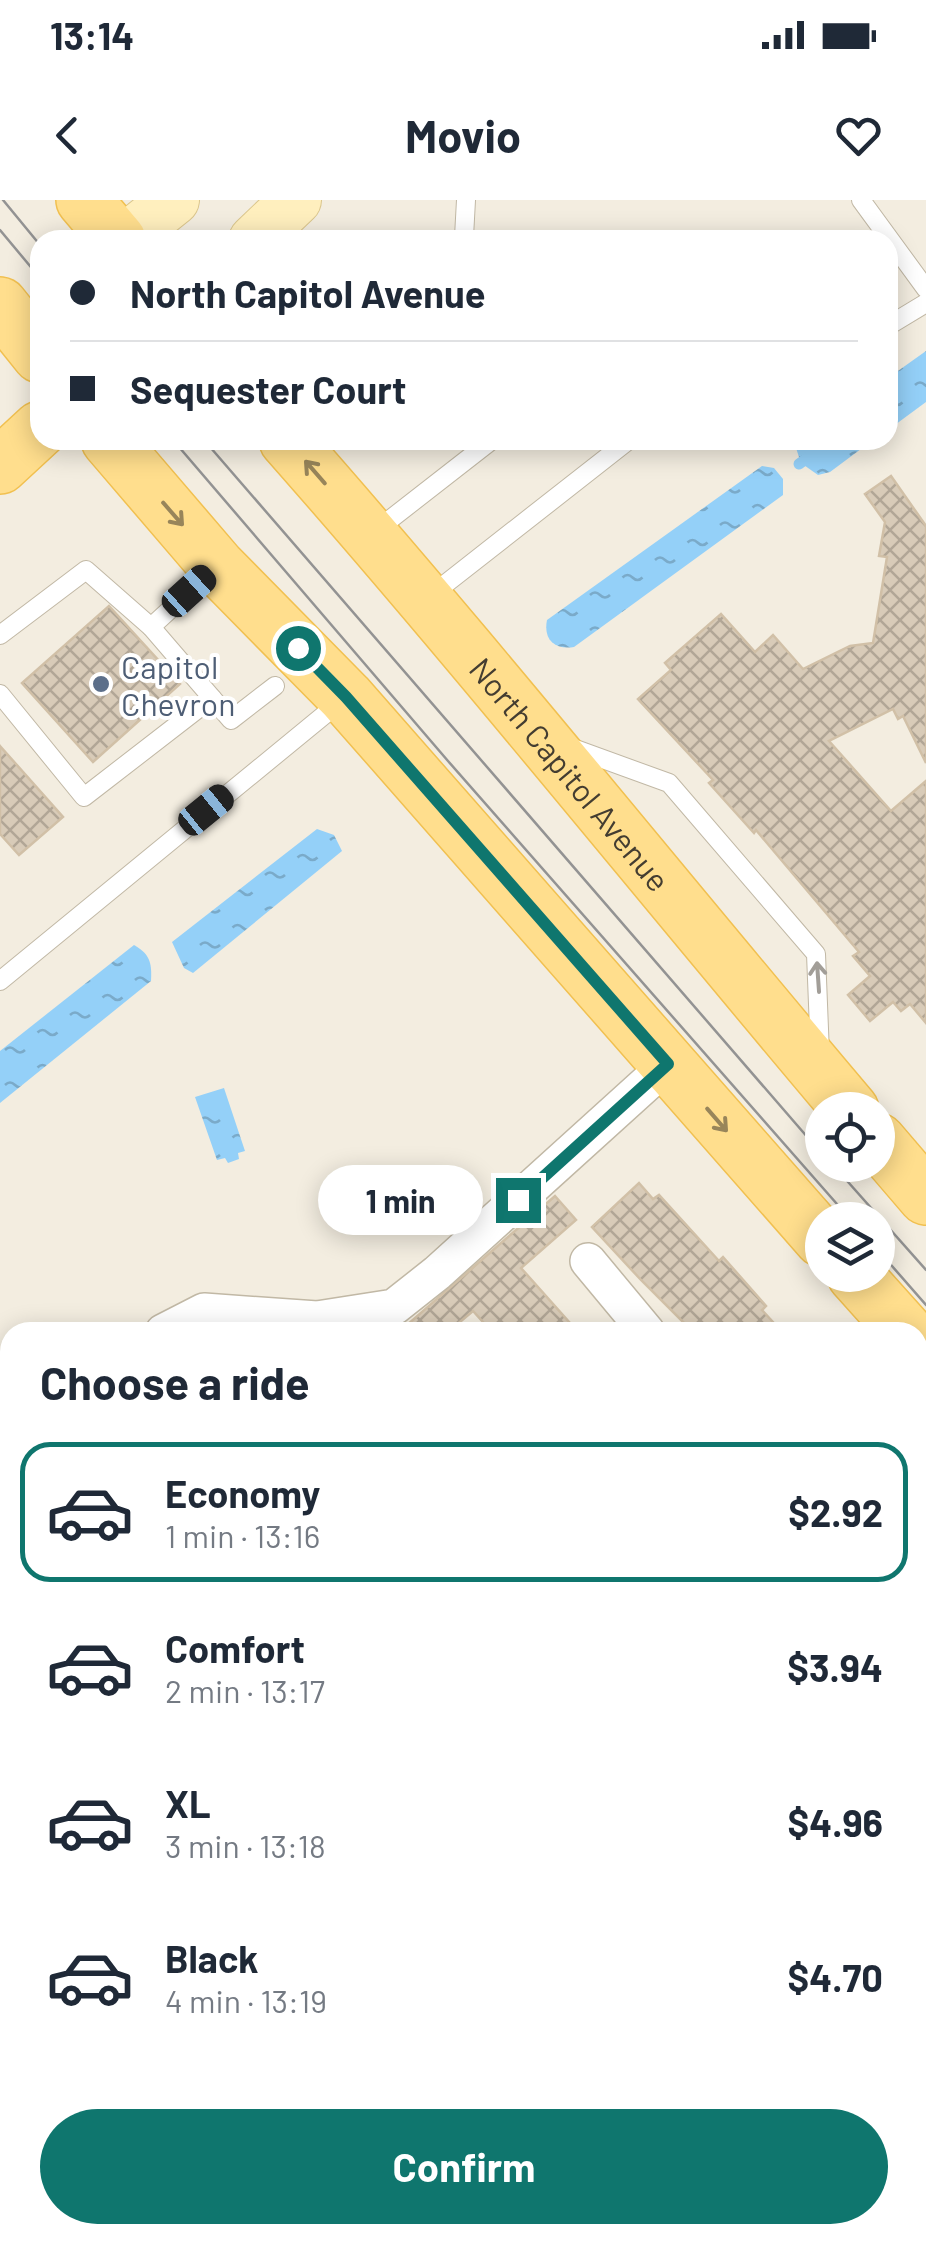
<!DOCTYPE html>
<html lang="en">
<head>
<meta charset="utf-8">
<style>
	body { margin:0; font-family:Barlow,sans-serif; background:#f2f2f3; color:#1f2937; height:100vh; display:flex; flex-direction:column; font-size:38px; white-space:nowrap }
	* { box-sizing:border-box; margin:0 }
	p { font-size:32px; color:#747a83 }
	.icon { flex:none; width:55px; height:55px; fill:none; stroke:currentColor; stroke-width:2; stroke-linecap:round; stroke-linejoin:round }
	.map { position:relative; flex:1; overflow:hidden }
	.sheet { position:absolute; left:0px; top:1122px; width:928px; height:922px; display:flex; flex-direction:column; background:#fff; border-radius:30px 30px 0 0; box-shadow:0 5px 25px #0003 }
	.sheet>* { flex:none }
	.banner { position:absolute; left:30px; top:30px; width:868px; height:220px; border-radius:30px; box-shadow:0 5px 25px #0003; display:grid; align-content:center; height:220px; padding:0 40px; background:#fff }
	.buttons { position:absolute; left:805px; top:892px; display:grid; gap:20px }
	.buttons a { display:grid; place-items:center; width:90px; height:90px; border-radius:50%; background:#fff; box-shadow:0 5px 25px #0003; font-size:50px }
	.end { position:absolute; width:45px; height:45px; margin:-22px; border:12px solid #0f766e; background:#fff; box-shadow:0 0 0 5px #fff }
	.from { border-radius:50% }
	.bubble { position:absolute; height:70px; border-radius:35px; background:#fff; box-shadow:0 5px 25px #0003; font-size:32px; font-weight:700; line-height:70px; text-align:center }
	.car { position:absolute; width:30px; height:60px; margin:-30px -15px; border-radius:12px; box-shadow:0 0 8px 2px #0007; background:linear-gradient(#222 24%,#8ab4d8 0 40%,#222 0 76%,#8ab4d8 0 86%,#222 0) }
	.banner b { display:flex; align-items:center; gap:35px; height:95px; font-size:38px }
	.banner b+b { border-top:2px solid #e0e1e3 }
	.banner i { width:25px; height:25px; background:#1f2937 }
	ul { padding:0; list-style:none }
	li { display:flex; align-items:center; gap:30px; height:140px; margin:0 20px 15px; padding:0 20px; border:5px solid transparent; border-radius:30px }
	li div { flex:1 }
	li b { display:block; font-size:38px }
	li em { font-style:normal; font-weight:700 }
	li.active { border-color:#0f766e }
	li>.icon { width:90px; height:90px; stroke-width:1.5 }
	h2 { padding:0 40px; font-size:45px; line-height:120px }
	.button { display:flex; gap:20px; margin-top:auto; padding:20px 40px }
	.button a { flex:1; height:115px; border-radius:60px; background:#0f766e; color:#fff; font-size:40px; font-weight:700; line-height:115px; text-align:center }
	.status { display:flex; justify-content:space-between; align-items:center; height:70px; padding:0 50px; background:#fff; direction:ltr }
	.status svg { height:28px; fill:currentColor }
	header { display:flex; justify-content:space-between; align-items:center; height:130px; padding:0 40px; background:#fff; font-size:45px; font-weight:700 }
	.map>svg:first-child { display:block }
	.water { fill:url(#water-ripples) }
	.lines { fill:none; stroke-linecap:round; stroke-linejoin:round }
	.stream { stroke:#94d0f8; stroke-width:11 }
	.building { fill:url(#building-cross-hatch); stroke:#d1c0a7; stroke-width:2.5 }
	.lane-casing { stroke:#c1b8a5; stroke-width:20 }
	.street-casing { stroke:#c1b8a5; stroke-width:38 }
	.secondary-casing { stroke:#dbc68c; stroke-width:52 }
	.primary-casing { stroke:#f1c050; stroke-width:58 }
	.lane { stroke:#fff; stroke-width:18 }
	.street { stroke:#fff; stroke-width:35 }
	.secondary { stroke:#ffefbe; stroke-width:50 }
	.primary { stroke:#ffde8d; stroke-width:55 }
	.tram { stroke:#939393; stroke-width:2.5 }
	.oneway { stroke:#98855a }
	.oneway2 { stroke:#a29e98 }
	.route { stroke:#0f766e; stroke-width:12 }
	.service-dot { fill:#5c6f8a; stroke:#fff; stroke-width:4 }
	.labels { text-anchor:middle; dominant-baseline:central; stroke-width:8; stroke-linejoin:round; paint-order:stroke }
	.service-label { font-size:32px; fill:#4e5e75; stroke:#fff; text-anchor:start }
	.street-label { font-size:32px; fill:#443d31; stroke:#fff }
</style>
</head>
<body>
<div class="status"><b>13:14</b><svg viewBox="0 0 49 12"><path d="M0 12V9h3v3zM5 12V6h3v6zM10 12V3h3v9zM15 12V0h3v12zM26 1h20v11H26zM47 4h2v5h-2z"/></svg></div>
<header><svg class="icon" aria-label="back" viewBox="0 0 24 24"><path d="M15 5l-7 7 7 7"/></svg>Movio<svg class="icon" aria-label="heart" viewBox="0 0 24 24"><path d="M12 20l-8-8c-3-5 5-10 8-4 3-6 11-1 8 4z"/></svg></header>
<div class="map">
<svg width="926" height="2044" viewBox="0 0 926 2044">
	<defs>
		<pattern id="water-ripples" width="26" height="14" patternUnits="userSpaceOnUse" patternTransform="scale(2.5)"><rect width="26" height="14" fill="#94d0f8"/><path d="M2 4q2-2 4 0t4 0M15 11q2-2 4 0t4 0" fill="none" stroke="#7aaac9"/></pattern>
		<pattern id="building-cross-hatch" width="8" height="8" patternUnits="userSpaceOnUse" patternTransform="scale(2.5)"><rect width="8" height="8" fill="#d8cbb8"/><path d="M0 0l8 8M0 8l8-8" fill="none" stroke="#b1a696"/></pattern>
	</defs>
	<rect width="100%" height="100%" fill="#f3ede0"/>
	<!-- water -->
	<g class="water">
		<path d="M926 151V202L888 230V178Z"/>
		<path d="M802 240H873L830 272 818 275 801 263 795 245Z"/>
		<path d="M762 266 774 268 783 279V295L574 447C555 450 543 440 547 420Z"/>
		<path d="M317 629 334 635 342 651 193 773 184 768 172 742Z"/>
		<path d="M134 745C150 754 152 763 151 781L0 903V851Z"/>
		<path d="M224 888 245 951 238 953 239 959 228 963 225 958 217 960 195 897Z"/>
	</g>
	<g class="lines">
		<!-- stream -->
		<path class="stream" d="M799 264 832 240"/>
	</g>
	<!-- building -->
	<g class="building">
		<path d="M891 276 926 326V563L903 516 898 519 893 509 829 541 891 611 926 581V823L910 804 901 811 893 802 870 821 848 795 870 776 853 756 859 752 756 630 754 633 709 583 713 580 638 499 671 470 665 463 721 414 755 452 773 435 803 469 850 446 873 443 887 357 879 356 885 322 865 294Z"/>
		<path d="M109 406 180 484 93 562 22 483Z"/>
		<path d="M0 546 63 617 19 655 0 634Z"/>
		<path d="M639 983 653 999 659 995 719 1061 723 1057 766 1106 762 1110 782 1132H693L641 1080 592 1027Z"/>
		<path d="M555 996 576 1020 521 1068 578 1132H492L473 1111 448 1132H399Z"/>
	</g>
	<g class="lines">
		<!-- lane casing -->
		<g class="lane-casing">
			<g id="lane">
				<path d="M466 0 464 37 470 40"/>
				<path d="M861 0 926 89"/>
				<path d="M888 126 926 103"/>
				<path d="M374 332 492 240"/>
				<path d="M430 396 629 240"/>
				<path d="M151 427 231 520 275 486"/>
				<path d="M0 435 86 370 151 427 214 369"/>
				<path d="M0 494 84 597 212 498"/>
				<path d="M567 546 669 583 816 754 820 854"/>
				<path d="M0 781 340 502"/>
				<path d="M918 1398 926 1390"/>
				<path d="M188 2044 198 2035"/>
			</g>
		</g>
		<!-- street casing -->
		<g class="street-casing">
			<g id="street">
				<path d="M588 1061 647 1132"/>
				<path d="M163 1132 204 1111 317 1119 394 1107 437 1073 668 864"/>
				<path d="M918 1161 925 1155"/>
				<path d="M0 1237 10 1230"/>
				<path d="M0 1608 10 1658"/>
			</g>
		</g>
		<!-- secondary casing -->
		<g class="secondary-casing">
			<g id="secondary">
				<path d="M124 40 174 0"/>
				<path d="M254 40 296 0"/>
			</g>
		</g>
		<!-- primary casing -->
		<g class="primary-casing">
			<g id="primary">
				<path d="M84 0 118 40"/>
				<path d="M0 105 40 155"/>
				<path d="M109 240 217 366 346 497 822 1039"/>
				<path id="s1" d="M287 240C480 459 662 687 851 910"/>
				<path d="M0 266 40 229"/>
				<path d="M878 941 926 997"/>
				<path d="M855 1075 906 1132"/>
			</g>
		</g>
		<!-- lane -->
		<use href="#lane" class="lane"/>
		<!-- street -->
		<use href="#street" class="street"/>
		<!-- secondary -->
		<use href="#secondary" class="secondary"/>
		<!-- primary -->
		<use href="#primary" class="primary"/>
		<!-- tram -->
		<g class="tram">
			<path d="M3 0 40 45"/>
			<path d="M0 30 40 78"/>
			<path d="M173 240 448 561 851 1020"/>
			<path d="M204 240 822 954"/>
			<path d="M833 965 926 1070"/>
			<path d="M878 1050 926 1105"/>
		</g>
	</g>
	<!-- one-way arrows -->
	<defs><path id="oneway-shaft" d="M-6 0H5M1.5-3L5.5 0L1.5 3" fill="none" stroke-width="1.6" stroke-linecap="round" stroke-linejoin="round" transform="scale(2.5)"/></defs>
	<g class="oneway">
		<use href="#oneway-shaft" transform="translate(315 272) rotate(-131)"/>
		<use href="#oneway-shaft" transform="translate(173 314) rotate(49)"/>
		<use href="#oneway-shaft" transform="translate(717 920) rotate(49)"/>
	</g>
	<use class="oneway2" href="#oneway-shaft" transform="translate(818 777) rotate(-94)"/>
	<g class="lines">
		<!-- route -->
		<path class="route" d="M298 448 346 497 668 864 518 1000"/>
	</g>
	<!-- markers -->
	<circle class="service-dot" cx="101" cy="484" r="10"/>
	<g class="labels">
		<!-- service labels -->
		<g class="service-label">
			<text x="121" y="466">Capitol<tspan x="121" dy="37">Chevron</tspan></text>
		</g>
		<!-- street labels -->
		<g class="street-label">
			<text stroke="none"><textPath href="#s1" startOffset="438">North Capitol Avenue</textPath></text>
		</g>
	</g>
</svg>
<div class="buttons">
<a><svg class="icon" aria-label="locate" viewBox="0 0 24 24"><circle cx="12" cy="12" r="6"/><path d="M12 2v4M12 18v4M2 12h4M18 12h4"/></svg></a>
<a><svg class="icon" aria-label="layers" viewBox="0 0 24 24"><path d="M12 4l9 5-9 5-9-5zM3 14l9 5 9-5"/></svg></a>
</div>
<i class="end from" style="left:298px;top:448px"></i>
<i class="end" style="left:518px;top:1000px"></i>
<div class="bubble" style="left:318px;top:965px;width:165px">1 min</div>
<i class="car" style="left:189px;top:391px;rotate:48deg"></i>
<i class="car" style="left:206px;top:610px;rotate:51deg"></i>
<div class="banner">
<b><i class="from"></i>North Capitol Avenue</b>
<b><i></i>Sequester Court</b>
</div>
<section class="sheet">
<h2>Choose a ride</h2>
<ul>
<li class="active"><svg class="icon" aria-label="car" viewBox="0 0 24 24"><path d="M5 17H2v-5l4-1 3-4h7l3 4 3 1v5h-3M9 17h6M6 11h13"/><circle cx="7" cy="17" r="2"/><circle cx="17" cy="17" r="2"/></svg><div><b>Economy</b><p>1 min · 13:16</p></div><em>$2.92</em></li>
<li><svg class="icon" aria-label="car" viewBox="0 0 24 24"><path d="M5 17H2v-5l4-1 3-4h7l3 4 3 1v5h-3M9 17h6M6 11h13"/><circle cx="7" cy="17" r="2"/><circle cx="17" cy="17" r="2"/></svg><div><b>Comfort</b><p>2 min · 13:17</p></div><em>$3.94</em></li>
<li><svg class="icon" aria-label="car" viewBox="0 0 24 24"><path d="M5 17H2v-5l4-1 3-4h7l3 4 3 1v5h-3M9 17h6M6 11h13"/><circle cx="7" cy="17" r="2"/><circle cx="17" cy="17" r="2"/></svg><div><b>XL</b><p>3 min · 13:18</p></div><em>$4.96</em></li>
<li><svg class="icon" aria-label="car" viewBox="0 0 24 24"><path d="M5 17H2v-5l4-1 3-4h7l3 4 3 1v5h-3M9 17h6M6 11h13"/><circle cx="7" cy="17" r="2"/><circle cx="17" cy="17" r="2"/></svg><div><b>Black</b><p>4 min · 13:19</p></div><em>$4.70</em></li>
</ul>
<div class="button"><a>Confirm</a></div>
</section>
</div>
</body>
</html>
